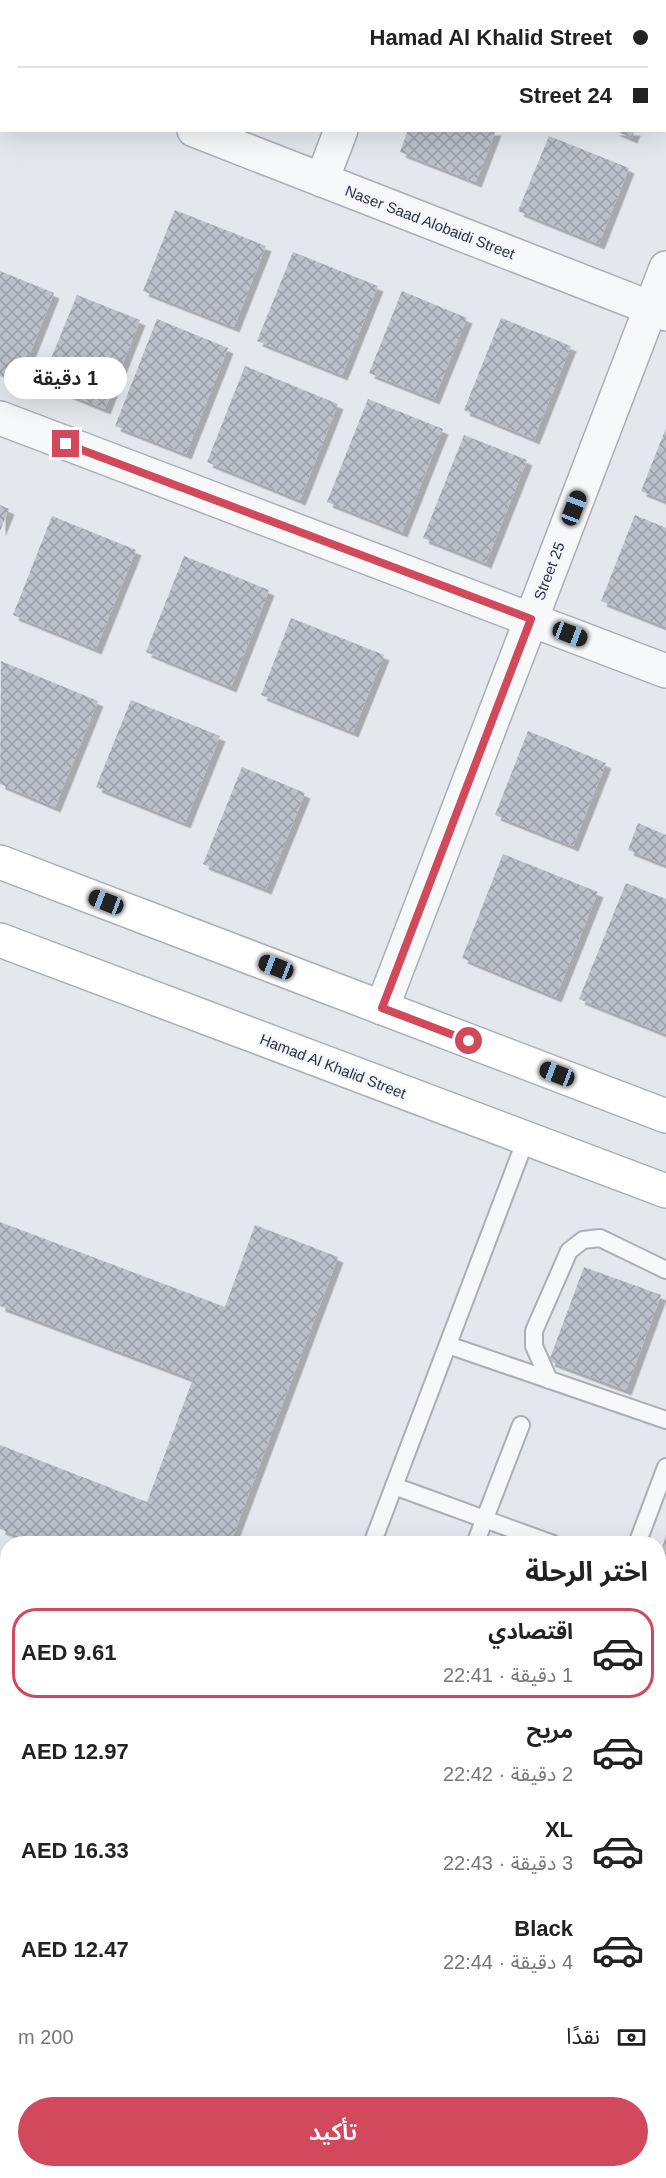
<!DOCTYPE html>
<html lang="ar">
<head>
<meta charset="utf-8">
<style>
	body { margin:0; font-family:Helvetica,"Noto Sans Arabic",sans-serif; background:#f2f2f2; color:#222; direction:rtl; height:100vh; display:flex; flex-direction:column; font-size:22px; white-space:nowrap }
	* { box-sizing:border-box; margin:0 }
	p { font-size:20px; color:#767676 }
	.icon { flex:none; width:33px; height:33px; fill:none; stroke:currentColor; stroke-width:2; stroke-linecap:round; stroke-linejoin:round }
	.map { position:relative; flex:1; overflow:hidden; direction:ltr }
	.sheet { position:absolute; left:0px; top:1536px; width:666px; height:642px; display:flex; flex-direction:column; background:#fff; border-radius:24px 24px 0 0; box-shadow:0 6px 24px #0002; direction:rtl }
	.sheet>* { flex:none }
	.top-card { position:absolute; left:0px; top:0px; width:666px; height:132px; box-shadow:0 6px 24px #0002; direction:rtl; display:grid; align-content:center; height:132px; padding:0 18px; background:#fff }
	.end { position:absolute; width:27px; height:27px; margin:-14px; border:8px solid #d1495b; background:#fff; box-shadow:0 0 0 3px #fff }
	.from { border-radius:50% }
	.bubble { position:absolute; height:42px; border-radius:21px; background:#fff; box-shadow:0 6px 24px #0002; font-size:20px; font-weight:600; line-height:42px; text-align:center; direction:rtl }
	.car { position:absolute; width:18px; height:36px; margin:-18px -9px; border-radius:8px; box-shadow:0 0 4px 2px #0007; background:linear-gradient(#222 24%,#8ab4d8 0 40%,#222 0 76%,#8ab4d8 0 86%,#222 0) }
	.top-card b { display:flex; align-items:center; gap:21px; height:57px; font-size:22px }
	.top-card b+b { border-top:2px solid #e0e0e0 }
	.top-card i { width:15px; height:15px; background:#222 }
	ul { padding:0; list-style:none }
	li { display:flex; align-items:center; gap:18px; height:90px; margin:0 12px 9px; padding:0 6px; border:3px solid transparent; border-radius:24px }
	li div { flex:1 }
	li b { display:block; font-size:22px }
	li em { font-style:normal; font-weight:600 }
	li.current { border-color:#d1495b }
	li>.icon { width:54px; height:54px; stroke-width:1.5 }
	h2 { padding:0 18px; font-size:27px; line-height:72px }
	.pay { display:flex; align-items:center; gap:15px; height:66px; padding:0 18px; font-size:22px }
	.pay p { margin-inline-start:auto }
	.action { display:flex; gap:12px; margin-top:auto; padding:12px 18px }
	.action a { flex:1; height:69px; border-radius:36px; background:#d1495b; color:#fff; font-size:24px; font-weight:600; line-height:69px; text-align:center }
	.map>svg:first-child { display:block }
	.building { fill:url(#building-cross-hatch); filter:url(#shadow) }
	.lines { fill:none; stroke-linecap:round; stroke-linejoin:round }
	.lane-casing { stroke:#a9aeb7; stroke-width:20 }
	.street-casing { stroke:#a9aeb7; stroke-width:36 }
	.secondary-casing { stroke:#a9aeb7; stroke-width:36 }
	.lane { stroke:#f7f8fa; stroke-width:16 }
	.street { stroke:#f7f8fa; stroke-width:33 }
	.secondary { stroke:#fff; stroke-width:33 }
	.route { stroke:#d1495b; stroke-width:8 }
	.labels { text-anchor:middle; dominant-baseline:central; stroke-width:5; stroke-linejoin:round; paint-order:stroke }
	.street-label { font-size:15px; fill:#2b3445; stroke:#f4f6f9 }
</style>
</head>
<body>
<div class="map">
<svg width="666" height="2178" viewBox="0 0 666 2178">
	<defs>
		<pattern id="building-cross-hatch" width="8" height="8" patternUnits="userSpaceOnUse" patternTransform="scale(1.5)"><rect width="8" height="8" fill="#bbc0ca"/><path d="M0 0l8 8M0 8l8-8" fill="none" stroke="#989da6"/></pattern>
		<filter id="shadow"><feDropShadow dx="5.5" dy="5.5" stdDeviation="0" flood-color="#0004"/></filter>
	</defs>
	<rect width="100%" height="100%" fill="#e4e7ec"/>
	<!-- building -->
	<g class="building">
		<path d="M408 130H496L476 182 400 152Z"/>
		<path d="M613 130H635L632 138Z"/>
		<path d="M549 136 629 168 599 244 518 211Z"/>
		<path d="M175 210 266 246 234 327 143 291Z"/>
		<path d="M293 252 378 286 342 375 257 341Z"/>
		<path d="M0 271 54 293 18 383 0 376Z"/>
		<path d="M402 291 467 318 434 399 369 373Z"/>
		<path d="M77 295 140 320 105 409 41 383Z"/>
		<path d="M501 318 571 346 534 439 464 410Z"/>
		<path d="M157 319 228 348 186 454 115 426Z"/>
		<path d="M245 366 338 404 300 500 207 462Z"/>
		<path d="M368 399 443 429 402 532 327 502Z"/>
		<path d="M666 428V501L641 491Z"/>
		<path d="M464 435 527 460 486 563 423 538Z"/>
		<path d="M0 505 9 509 0 531Z"/>
		<path d="M635 515 666 528V627L601 601Z"/>
		<path d="M52 516 136 550 96 649 13 615Z"/>
		<path d="M184 556 269 590 231 687 146 652Z"/>
		<path d="M291 618 384 655 353 732 261 695Z"/>
		<path d="M1 661 98 701 55 807 0 784Z"/>
		<path d="M131 700 220 736 185 823 96 787Z"/>
		<path d="M528 731 606 763 573 846 495 815Z"/>
		<path d="M242 767 305 793 266 889 203 864Z"/>
		<path d="M638 823 666 835V865L628 850Z"/>
		<path d="M503 854 598 892 556 997 462 958Z"/>
		<path d="M626 883 666 899V1034L579 999Z"/>
		<path d="M0 1222 225 1307 255 1225 338 1257 230 1544H39L0 1529V1445L147 1502 193 1379 0 1306Z"/>
		<path d="M584 1267 661 1295 626 1390 549 1361Z"/>
		<path d="M666 1535V1565L658 1562Z"/>
		<path d="M0 1662 8 1665V1754L0 1752Z"/>
		<path d="M658 1677 666 1679V1807L659 1829Z"/>
		<path d="M7 1862H8V1875L3 1874Z"/>
	</g>
	<g class="lines">
		<!-- lane casing -->
		<g class="lane-casing">
			<g id="lane">
				<path d="M448 1345 666 1420"/>
				<path d="M549 1380 534 1346V1331L569 1251 583 1240 600 1238 666 1270"/>
				<path d="M394 1486 553 1544"/>
				<path d="M372 1544 526 1139"/>
				<path d="M475 1544 521 1425"/>
				<path d="M637 1544 666 1467"/>
				<path d="M658 1580 666 1583"/>
				<path d="M658 1991 666 1994"/>
				<path d="M0 2021 8 2024"/>
				<path d="M658 2087 666 2090"/>
				<path d="M0 2088 8 2090"/>
				<path d="M112 2170 115 2178"/>
				<path d="M160 2170 181 2178"/>
				<path d="M605 2170 626 2178"/>
				<path d="M130 2178 133 2170"/>
				<path d="M533 2178 536 2170"/>
			</g>
		</g>
		<!-- street casing -->
		<g class="street-casing">
			<g id="street">
				<path d="M390 2 391 0"/>
				<path d="M0 55H2"/>
				<path d="M194 130 666 314"/>
				<path d="M322 180 341 130"/>
				<path d="M0 418 666 671"/>
				<path d="M382 1008 666 268"/>
			</g>
		</g>
		<!-- secondary casing -->
		<g class="secondary-casing">
			<g id="secondary">
				<path d="M0 862 666 1116"/>
				<path d="M0 940 666 1191"/>
			</g>
		</g>
		<!-- lane -->
		<use href="#lane" class="lane"/>
		<!-- street -->
		<use href="#street" class="street"/>
		<!-- secondary -->
		<use href="#secondary" class="secondary"/>
	</g>
	<g class="lines">
		<!-- route -->
		<path class="route" d="M66 444 531 619 382 1008 469 1041"/>
	</g>
	<g class="labels">
		<!-- street labels -->
		<g class="street-label">
			<text transform="translate(430 222) rotate(21)">Naser Saad Alobaidi Street</text>
			<text transform="translate(549 571) rotate(-69)">Street 25</text>
			<text transform="translate(333 1066) rotate(21)">Hamad Al Khalid Street</text>
		</g>
	</g>
</svg>
<i class="end from" style="left:469px;top:1041px"></i>
<i class="end" style="left:66px;top:444px"></i>
<div class="bubble" style="left:4px;top:357px;width:123px">1 دقيقة</div>
<i class="car" style="left:574px;top:508px;rotate:21deg"></i>
<i class="car" style="left:570px;top:634px;rotate:111deg"></i>
<i class="car" style="left:106px;top:902px;rotate:291deg"></i>
<i class="car" style="left:276px;top:967px;rotate:291deg"></i>
<i class="car" style="left:557px;top:1074px;rotate:291deg"></i>
<div class="top-card">
<b><i class="from"></i>Hamad Al Khalid Street</b>
<b><i></i>Street 24</b>
</div>
<section class="sheet">
<h2>اختر الرحلة</h2>
<ul>
<li class="current"><svg class="icon" aria-label="car" viewBox="0 0 24 24"><path d="M5 17H2v-5l4-1 3-4h7l3 4 3 1v5h-3M9 17h6M6 11h13"/><circle cx="7" cy="17" r="2"/><circle cx="17" cy="17" r="2"/></svg><div><b>اقتصادي</b><p>1 دقيقة · 22:41</p></div><em>AED 9.61</em></li>
<li><svg class="icon" aria-label="car" viewBox="0 0 24 24"><path d="M5 17H2v-5l4-1 3-4h7l3 4 3 1v5h-3M9 17h6M6 11h13"/><circle cx="7" cy="17" r="2"/><circle cx="17" cy="17" r="2"/></svg><div><b>مريح</b><p>2 دقيقة · 22:42</p></div><em>AED 12.97</em></li>
<li><svg class="icon" aria-label="car" viewBox="0 0 24 24"><path d="M5 17H2v-5l4-1 3-4h7l3 4 3 1v5h-3M9 17h6M6 11h13"/><circle cx="7" cy="17" r="2"/><circle cx="17" cy="17" r="2"/></svg><div><b>XL</b><p>3 دقيقة · 22:43</p></div><em>AED 16.33</em></li>
<li><svg class="icon" aria-label="car" viewBox="0 0 24 24"><path d="M5 17H2v-5l4-1 3-4h7l3 4 3 1v5h-3M9 17h6M6 11h13"/><circle cx="7" cy="17" r="2"/><circle cx="17" cy="17" r="2"/></svg><div><b>Black</b><p>4 دقيقة · 22:44</p></div><em>AED 12.47</em></li>
</ul>
<div class="pay"><svg class="icon" aria-label="cash" viewBox="0 0 24 24"><path d="M3 7h18v10H3z"/><circle cx="12" cy="12" r="2"/></svg>نقدًا<p>200 m</p></div>
<div class="action"><a>تأكيد</a></div>
</section>
</div>
</body>
</html>
